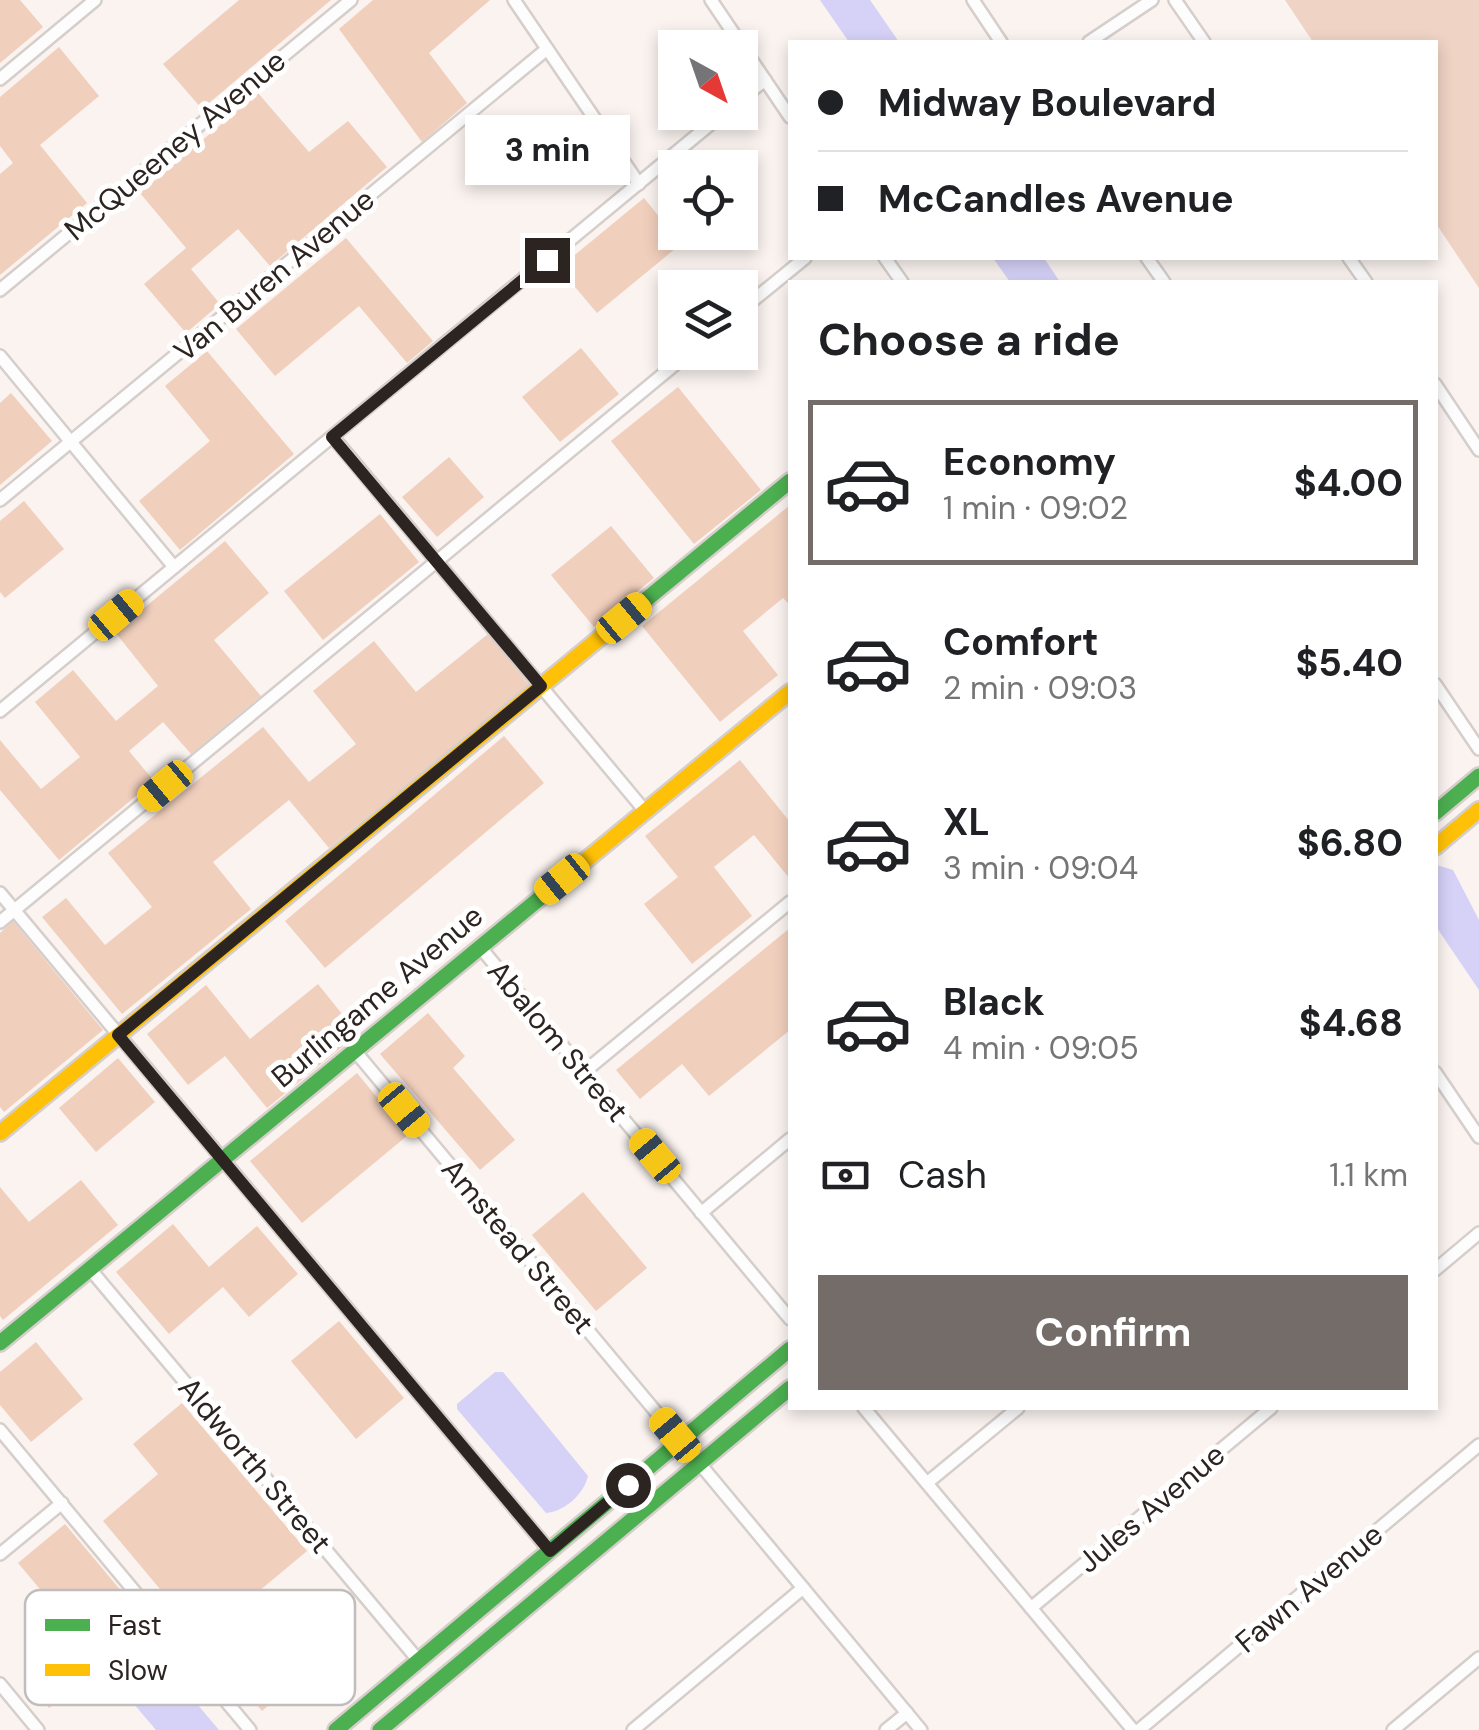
<!DOCTYPE html>
<html lang="en">
<head>
<meta charset="utf-8">
<style>
	body { margin:0; font-family:"DM Sans",sans-serif; background:#f6f6f6; color:#202124; height:100vh; display:flex; flex-direction:column; font-size:38px; white-space:nowrap }
	* { box-sizing:border-box; margin:0 }
	p { font-size:32px; color:#757577 }
	.icon { flex:none; width:55px; height:55px; fill:none; stroke:currentColor; stroke-width:2; stroke-linecap:round; stroke-linejoin:round }
	.map { position:relative; flex:1; overflow:hidden }
	.details { position:absolute; left:788px; top:280px; width:650px; height:1130px; display:flex; flex-direction:column; background:#fff; border-radius:0px; box-shadow:0 5px 15px #0003 }
	.details>* { flex:none }
	.guide { position:absolute; left:788px; top:40px; width:650px; height:220px; border-radius:0px; box-shadow:0 5px 15px #0003; display:grid; align-content:center; height:220px; padding:0 30px; background:#fff }
	.needle { width:65px; rotate:140deg }
	.fabs { position:absolute; left:658px; top:30px; display:grid; gap:20px }
	.fabs a { display:grid; place-items:center; width:100px; height:100px; border-radius:0px; background:#fff; box-shadow:0 5px 15px #0003; font-size:50px }
	.end { position:absolute; width:45px; height:45px; margin:-22px; border:12px solid #2c2421; background:#fff; box-shadow:0 0 0 5px #fff }
	.from { border-radius:50% }
	.bubble { position:absolute; height:70px; border-radius:0px; background:#fff; box-shadow:0 5px 15px #0003; font-size:32px; font-weight:700; line-height:70px; text-align:center }
	.car { position:absolute; width:30px; height:60px; margin:-30px -15px; border-radius:12px; box-shadow:0 0 8px 2px #0007; background:linear-gradient(#f5c518 24%,#345 0 40%,#f5c518 0 76%,#345 0 86%,#f5c518 0) }
	.guide b { display:flex; align-items:center; gap:35px; height:95px; font-size:38px }
	.guide b+b { border-top:2px solid #e0e0e0 }
	.guide i { width:25px; height:25px; background:#202124 }
	ul { padding:0; list-style:none }
	li { display:flex; align-items:center; gap:30px; height:165px; margin:0 20px 15px; padding:0 10px; border:5px solid transparent; border-radius:0px }
	li div { flex:1 }
	li b { display:block; font-size:38px }
	li em { font-style:normal; font-weight:700 }
	li.selected { border-color:#746c69 }
	li>.icon { width:90px; height:90px; stroke-width:1.5 }
	h2 { padding:0 30px; font-size:45px; line-height:120px }
	.pay { display:flex; align-items:center; gap:25px; height:110px; padding:0 30px; font-size:38px }
	.pay p { margin-inline-start:auto }
	.action { display:flex; gap:20px; margin-top:auto; padding:20px 30px }
	.action a { flex:1; height:115px; border-radius:0px; background:#746c69; color:#fff; font-size:40px; font-weight:700; line-height:115px; text-align:center }
	.map>svg:first-child { display:block }
	.green { fill:#efd3c5 }
	.forest { fill:#f1cfbd }
	.water { fill:#d5d1f7 }
	.lines { fill:none; stroke-linecap:round; stroke-linejoin:round }
	.street-casing { stroke:#d5cecb; stroke-width:16 }
	.fast-casing { stroke:#d5cecb; stroke-width:20 }
	.slow-casing { stroke:#d5cecb; stroke-width:20 }
	.street { stroke:#fefdfd; stroke-width:11 }
	.fast { stroke:#4caf50; stroke-width:15 }
	.slow { stroke:#ffc107; stroke-width:15 }
	.route { stroke:#2c2421; stroke-width:12 }
	.labels { text-anchor:middle; dominant-baseline:central; stroke-width:10; stroke-linejoin:round; paint-order:stroke }
	.street-label { font-size:30px; fill:#2c2421; stroke:#fff }
	.key { fill:#fff; stroke:#c0bdbc; stroke-width:2.5 }
	.key-label { font-size:28px; fill:#2c2421 }
</style>
</head>
<body>
<div class="map">
<svg width="1479" height="1730" viewBox="0 0 1479 1730">
	<rect width="100%" height="100%" fill="#faf3f0"/>
	<!-- green -->
	<path class="green" d="M1285 0H1479V288L1435 222V42H1313Z"/>
	<!-- forest -->
	<g class="forest">
		<path d="M0 0H20L43 27 0 63Z"/>
		<path d="M239 0H331L202 109 163 64Z"/>
		<path d="M373 0H490L429 53 467 103 422 142 339 29Z"/>
		<path d="M59 47 99 96 40 145 87 203 0 275V174L13 163 0 146V97Z"/>
		<path d="M258 93 309 152 348 121 387 167 270 266 238 229 191 269 220 304 186 333 144 284 186 248 140 193Z"/>
		<path d="M644 198 681 244 597 313 559 268Z"/>
		<path d="M346 238 433 341 407 363 359 306 275 376 236 329Z"/>
		<path d="M581 348 619 394 560 442 522 397Z"/>
		<path d="M207 351 294 454 180 550 139 501 210 441 165 386Z"/>
		<path d="M678 387 761 490 694 544 611 441Z"/>
		<path d="M11 393 52 441 0 485V403Z"/>
		<path d="M449 457 484 497 437 537 402 497Z"/>
		<path d="M24 501 64 549 5 598 0 592V521Z"/>
		<path d="M790 505V605L783 598 743 631 778 675 720 722 642 626Z"/>
		<path d="M380 514 419 562 323 640 284 591Z"/>
		<path d="M611 526 654 578 594 627 551 575Z"/>
		<path d="M225 541 269 593 214 640 261 696 191 754 163 722 129 751 154 781 59 860 0 790V740L41 789 80 757 35 702 73 670 116 721 158 686 115 632Z"/>
		<path d="M488 634 529 685 329 848 289 800 213 862 251 909 122 1014 42 917 66 898 105 945 152 907 108 853 263 727 309 782 356 744 313 691 374 641 416 692Z"/>
		<path d="M504 736 544 783 325 968 285 921Z"/>
		<path d="M740 760 790 822V879L754 835 714 867 752 916 692 964 644 904 678 877 645 836Z"/>
		<path d="M13 921 103 1030 4 1112 0 1107V933Z"/>
		<path d="M790 928V1030L709 1096 682 1064 640 1099 616 1070Z"/>
		<path d="M318 984 358 1034 267 1108 225 1056 188 1085 147 1034 206 985 250 1039Z"/>
		<path d="M428 1013 465 1056 453 1068 515 1140 480 1170 380 1054Z"/>
		<path d="M118 1058 155 1102 96 1152 59 1108Z"/>
		<path d="M357 1073 408 1135 302 1223 250 1161Z"/>
		<path d="M81 1180 118 1225 3 1320 0 1316V1187L29 1222Z"/>
		<path d="M583 1192 647 1268 596 1311 532 1235Z"/>
		<path d="M173 1224 209 1267 257 1226 298 1274 249 1317 223 1287 169 1334 116 1272Z"/>
		<path d="M339 1321 404 1398 356 1439 291 1361Z"/>
		<path d="M36 1342 83 1399 31 1442 0 1405V1372Z"/>
		<path d="M182 1403 307 1551 252 1597 312 1669 262 1711 103 1521 158 1474 133 1444Z"/>
		<path d="M65 1524 149 1624 49 1708 28 1683 81 1638 18 1563Z"/>
	</g>
	<!-- water -->
	<g class="water">
		<path d="M820 0H870L899 42H849Z"/>
		<path d="M993 258H1044L1060 282H1010Z"/>
		<path d="M1437 865 1453 870 1479 920V990L1435 925Z"/>
		<path d="M495 1372H503L588 1476C584 1494 564 1512 546 1513L457 1409V1404Z"/>
		<path d="M152 1658 159 1659 219 1730H156L122 1690 121 1684Z"/>
	</g>
	<g class="lines">
		<!-- street casing -->
		<g class="street-casing">
			<g id="street">
				<path d="M514 0 639 184"/>
				<path d="M711 0 790 117"/>
				<path d="M973 0 1001 42"/>
				<path d="M1175 0 1204 42"/>
				<path d="M1089 42 1152 0"/>
				<path d="M0 79 95 0"/>
				<path d="M740 100 765 80"/>
				<path d="M885 258 902 282"/>
				<path d="M1147 258 1164 282"/>
				<path d="M1349 258 1366 282"/>
				<path d="M0 290 351 0"/>
				<path d="M740 311 805 258"/>
				<path d="M0 356 174 567"/>
				<path d="M1435 384 1479 450"/>
				<path d="M333 437 645 811"/>
				<path d="M0 500 547 49"/>
				<path d="M1435 684 1479 749"/>
				<path d="M0 711 725 112"/>
				<path d="M0 893 550 1551"/>
				<path d="M0 922 690 352"/>
				<path d="M480 947 790 1319"/>
				<path d="M355 1051 681 1442"/>
				<path d="M584 1072 790 902"/>
				<path d="M1435 1072 1479 1137"/>
				<path d="M701 1213 790 1139"/>
				<path d="M90 1269 419 1661"/>
				<path d="M1435 1270 1479 1233"/>
				<path d="M864 1408 1133 1730"/>
				<path d="M0 1430 250 1730"/>
				<path d="M700 1464 921 1730"/>
				<path d="M927 1483 1018 1408"/>
				<path d="M0 1554 62 1503"/>
				<path d="M1031 1608 1271 1408"/>
				<path d="M0 1684 38 1730"/>
				<path d="M633 1730 803 1588"/>
				<path d="M886 1730 907 1713"/>
				<path d="M1139 1730 1479 1445"/>
				<path d="M1393 1730 1479 1658"/>
			</g>
		</g>
		<!-- fast casing -->
		<g class="fast-casing">
			<g id="fast">
				<path d="M625 617 790 481"/>
				<path d="M1435 813 1479 776"/>
				<path d="M0 1343 551 889"/>
				<path d="M336 1730 790 1349"/>
				<path d="M380 1730 790 1388"/>
			</g>
		</g>
		<!-- slow casing -->
		<g class="slow-casing">
			<g id="slow">
				<path d="M1435 847 1479 810"/>
				<path d="M551 889 790 692"/>
				<path d="M0 1133 625 617"/>
			</g>
		</g>
		<!-- street -->
		<use href="#street" class="street"/>
		<!-- fast -->
		<use href="#fast" class="fast"/>
		<!-- slow -->
		<use href="#slow" class="slow"/>
	</g>
	<g class="lines">
		<!-- route -->
		<path class="route" d="M547 260 332 437 541 686 118 1035 550 1551 628 1485"/>
	</g>
	<g class="labels">
		<!-- street labels -->
		<g class="street-label">
			<text transform="translate(175 145) rotate(-40)">McQueeney Avenue</text>
			<text transform="translate(274 275) rotate(-40)">Van Buren Avenue</text>
			<text transform="translate(377 996) rotate(-40)">Burlingame Avenue</text>
			<text transform="translate(558 1041) rotate(50)">Abalom Street</text>
			<text transform="translate(518 1246) rotate(50)">Amstead Street</text>
			<text transform="translate(255 1465) rotate(50)">Aldworth Street</text>
			<text transform="translate(1151 1508) rotate(-40)">Jules Avenue</text>
			<text transform="translate(1309 1588) rotate(-40)">Fawn Avenue</text>
		</g>
	</g>
	<!-- legend -->
	<rect x="25" y="1590" width="330" height="115" rx="15" class="key"/>
	<rect x="45" y="1619" width="45" height="12" fill="#4caf50"/>
	<rect x="45" y="1664" width="45" height="12" fill="#ffc107"/>
	<g class="key-label">
		<text x="108" y="1635">Fast</text>
		<text x="108" y="1680">Slow</text>
	</g>
</svg>
<div class="fabs">
<a><svg class="needle" viewBox="-14 -14 28 28"><path d="M0-13l5 13h-10z" fill="#e53935"/><path d="M0 13l5-13h-10z" fill="#757577"/></svg></a>
<a><svg class="icon" aria-label="locate" viewBox="0 0 24 24"><circle cx="12" cy="12" r="6"/><path d="M12 2v4M12 18v4M2 12h4M18 12h4"/></svg></a>
<a><svg class="icon" aria-label="layers" viewBox="0 0 24 24"><path d="M12 4l9 5-9 5-9-5zM3 14l9 5 9-5"/></svg></a>
</div>
<i class="end from" style="left:628px;top:1485px"></i>
<i class="end" style="left:547px;top:260px"></i>
<div class="bubble" style="left:465px;top:115px;width:165px">3 min</div>
<i class="car" style="left:116px;top:615px;rotate:50deg"></i>
<i class="car" style="left:624px;top:618px;rotate:50deg"></i>
<i class="car" style="left:165px;top:786px;rotate:230deg"></i>
<i class="car" style="left:562px;top:879px;rotate:231deg"></i>
<i class="car" style="left:404px;top:1110px;rotate:140deg"></i>
<i class="car" style="left:655px;top:1156px;rotate:320deg"></i>
<i class="car" style="left:675px;top:1435px;rotate:320deg"></i>
<div class="guide">
<b><i class="from"></i>Midway Boulevard</b>
<b><i></i>McCandles Avenue</b>
</div>
<section class="details">
<h2>Choose a ride</h2>
<ul>
<li class="selected"><svg class="icon" aria-label="car" viewBox="0 0 24 24"><path d="M5 17H2v-5l4-1 3-4h7l3 4 3 1v5h-3M9 17h6M6 11h13"/><circle cx="7" cy="17" r="2"/><circle cx="17" cy="17" r="2"/></svg><div><b>Economy</b><p>1 min · 09:02</p></div><em>$4.00</em></li>
<li><svg class="icon" aria-label="car" viewBox="0 0 24 24"><path d="M5 17H2v-5l4-1 3-4h7l3 4 3 1v5h-3M9 17h6M6 11h13"/><circle cx="7" cy="17" r="2"/><circle cx="17" cy="17" r="2"/></svg><div><b>Comfort</b><p>2 min · 09:03</p></div><em>$5.40</em></li>
<li><svg class="icon" aria-label="car" viewBox="0 0 24 24"><path d="M5 17H2v-5l4-1 3-4h7l3 4 3 1v5h-3M9 17h6M6 11h13"/><circle cx="7" cy="17" r="2"/><circle cx="17" cy="17" r="2"/></svg><div><b>XL</b><p>3 min · 09:04</p></div><em>$6.80</em></li>
<li><svg class="icon" aria-label="car" viewBox="0 0 24 24"><path d="M5 17H2v-5l4-1 3-4h7l3 4 3 1v5h-3M9 17h6M6 11h13"/><circle cx="7" cy="17" r="2"/><circle cx="17" cy="17" r="2"/></svg><div><b>Black</b><p>4 min · 09:05</p></div><em>$4.68</em></li>
</ul>
<div class="pay"><svg class="icon" aria-label="cash" viewBox="0 0 24 24"><path d="M3 7h18v10H3z"/><circle cx="12" cy="12" r="2"/></svg>Cash<p>1.1 km</p></div>
<div class="action"><a>Confirm</a></div>
</section>
</div>
</body>
</html>
